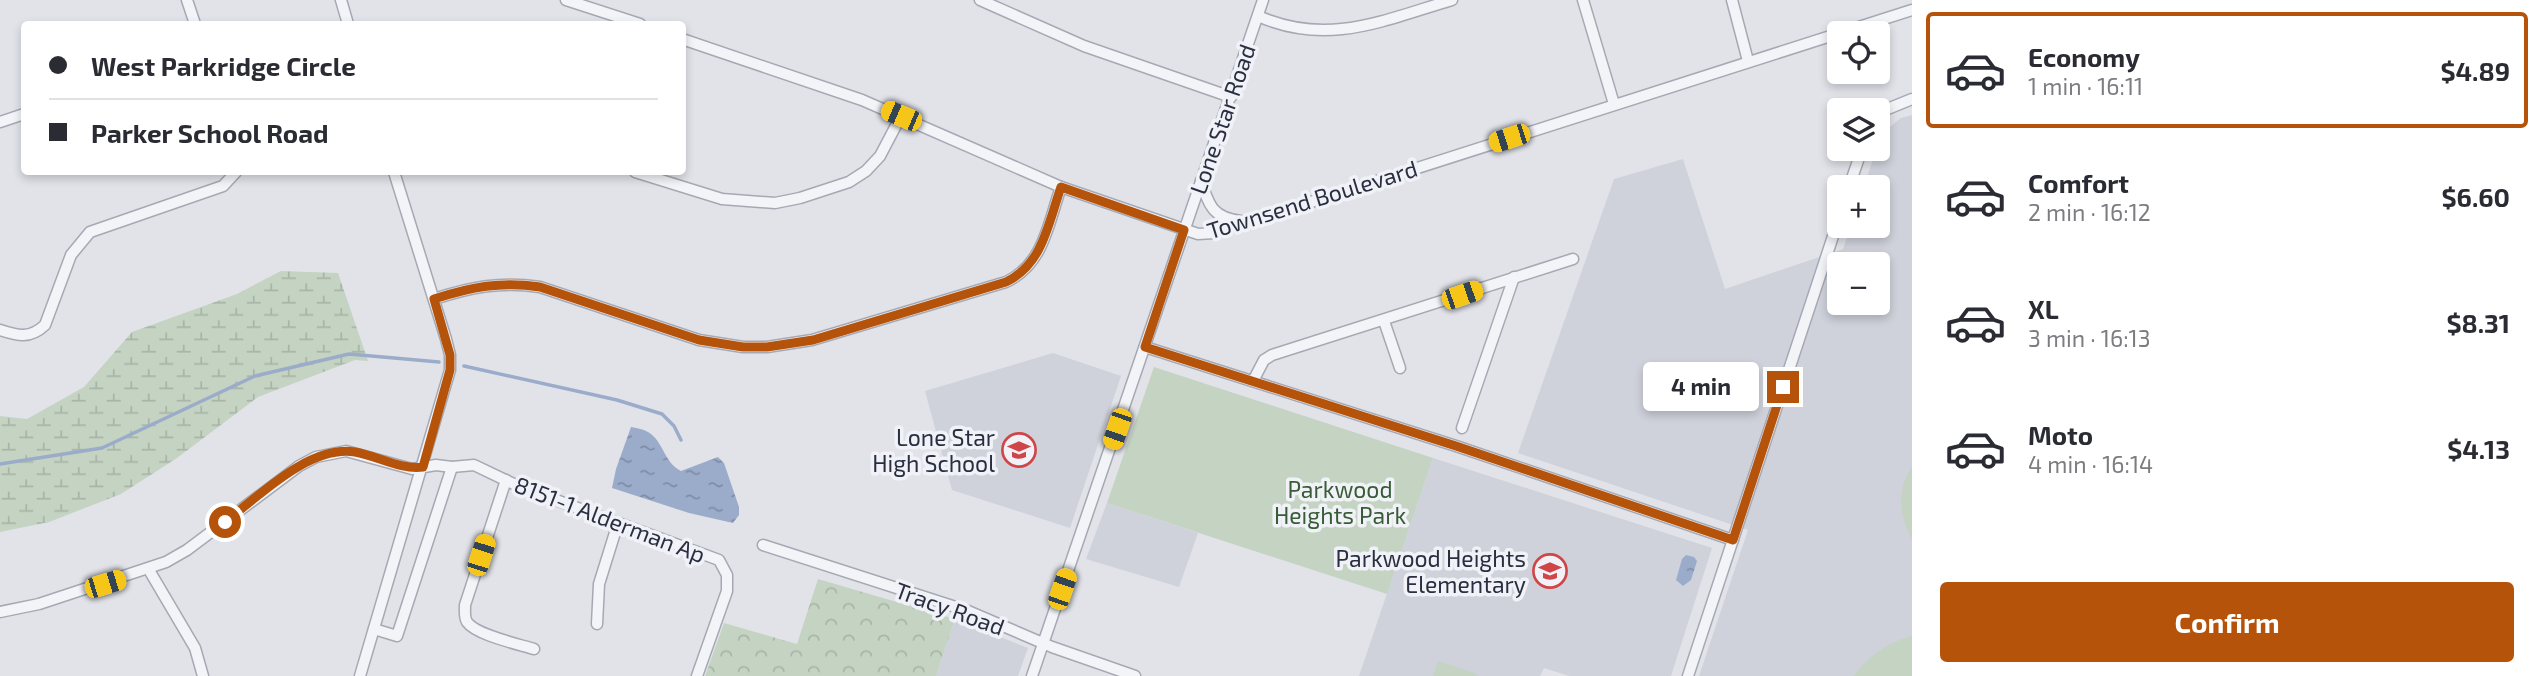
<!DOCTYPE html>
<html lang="en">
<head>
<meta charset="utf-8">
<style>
	body { margin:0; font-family:"Exo 2",sans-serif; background:#f7f7f7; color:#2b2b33; height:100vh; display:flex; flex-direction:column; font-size:26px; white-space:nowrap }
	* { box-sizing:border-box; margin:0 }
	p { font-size:23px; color:#7c7c81 }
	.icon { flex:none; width:38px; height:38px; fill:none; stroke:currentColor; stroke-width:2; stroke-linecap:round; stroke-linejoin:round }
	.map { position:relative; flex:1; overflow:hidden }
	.details { display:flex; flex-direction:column; background:#fff; width:630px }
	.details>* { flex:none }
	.banner { position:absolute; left:21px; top:21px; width:665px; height:154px; border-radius:7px; box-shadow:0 4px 10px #0003; display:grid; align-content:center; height:154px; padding:0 28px; background:#fff }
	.fabs { position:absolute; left:1827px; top:21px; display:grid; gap:14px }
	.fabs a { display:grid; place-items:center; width:63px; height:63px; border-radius:7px; background:#fff; box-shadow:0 4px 10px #0003; font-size:35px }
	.end { position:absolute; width:32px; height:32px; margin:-16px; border:9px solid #b45309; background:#fff; box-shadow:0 0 0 4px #fff }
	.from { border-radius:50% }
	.bubble { position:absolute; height:49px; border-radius:7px; background:#fff; box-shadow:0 4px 10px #0003; font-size:23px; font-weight:700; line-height:49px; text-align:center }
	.car { position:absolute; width:21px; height:42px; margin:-21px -10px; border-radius:9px; box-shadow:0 0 5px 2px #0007; background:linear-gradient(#f5c518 24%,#345 0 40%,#f5c518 0 76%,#345 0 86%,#f5c518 0) }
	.banner b { display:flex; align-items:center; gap:24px; height:66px; font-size:26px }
	.banner b+b { border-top:2px solid #e1e1e2 }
	.banner i { width:18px; height:18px; background:#2b2b33 }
	ul { padding:12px 0 0; list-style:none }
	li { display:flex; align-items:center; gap:21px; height:116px; margin:0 14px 10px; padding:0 14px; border:4px solid transparent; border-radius:7px }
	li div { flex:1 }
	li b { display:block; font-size:26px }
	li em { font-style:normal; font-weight:700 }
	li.selected { border-color:#b45309 }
	li>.icon { width:63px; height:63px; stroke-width:1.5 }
	.cta { display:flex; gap:14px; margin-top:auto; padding:14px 28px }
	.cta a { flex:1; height:80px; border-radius:7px; background:#b45309; color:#fff; font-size:28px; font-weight:700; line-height:80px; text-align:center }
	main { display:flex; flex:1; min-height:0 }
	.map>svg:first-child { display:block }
	.built { fill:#cfd2db; fill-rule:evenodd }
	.green { fill:#c4d3c2 }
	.forest { fill:url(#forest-crowns) }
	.wetland { fill:url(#wetland-marsh) }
	.water { fill:url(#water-ripples) }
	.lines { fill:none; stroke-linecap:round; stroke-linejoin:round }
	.stream { stroke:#9bacca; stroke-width:3.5 }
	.minor-casing { stroke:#a6a9b3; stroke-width:13 }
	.minor { stroke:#f3f4f8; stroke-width:10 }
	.route { stroke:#b45309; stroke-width:9 }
	.labels { text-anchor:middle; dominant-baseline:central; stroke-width:7; stroke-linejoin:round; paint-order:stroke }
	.street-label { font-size:23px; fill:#292f41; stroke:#f0f2f7 }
	.poi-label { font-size:23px; fill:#292f41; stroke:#f0f2f7; text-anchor:end }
	.park-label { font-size:23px; fill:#385d36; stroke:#f0f2f7 }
</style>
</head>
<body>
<main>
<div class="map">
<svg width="1912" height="676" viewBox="0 0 1912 676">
	<defs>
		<pattern id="forest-crowns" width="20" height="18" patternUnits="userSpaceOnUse" patternTransform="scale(1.75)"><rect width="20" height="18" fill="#c4d3c2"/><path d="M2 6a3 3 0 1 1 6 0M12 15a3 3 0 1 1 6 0" fill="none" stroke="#a8b5a8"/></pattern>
		<pattern id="wetland-marsh" width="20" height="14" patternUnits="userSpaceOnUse" patternTransform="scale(1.75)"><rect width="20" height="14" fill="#c4d3c2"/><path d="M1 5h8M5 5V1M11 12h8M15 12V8" fill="none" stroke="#a8b5a8"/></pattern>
		<pattern id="water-ripples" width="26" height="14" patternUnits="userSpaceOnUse" patternTransform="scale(1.75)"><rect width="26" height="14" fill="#9bacca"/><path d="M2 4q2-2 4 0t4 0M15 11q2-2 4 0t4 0" fill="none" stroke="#7e8ca6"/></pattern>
	</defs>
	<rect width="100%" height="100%" fill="#e1e3e9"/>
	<!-- built -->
	<g class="built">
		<path d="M1912 115V676H1699L1748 530 1518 453 1614 179 1683 159 1725 289 1843 249 1851 226H1878V187H1864L1878 143 1887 129 1901 118ZM1839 264H1878V303H1839Z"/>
		<path d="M1053 353 1121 376 1070 528 952 490 925 391Z"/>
		<path d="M1433 458 1712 548 1671 676H1569L1544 668 1540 676H1359Z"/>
		<path d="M1107 503 1198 533 1179 587 1086 559Z"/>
		<path d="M955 619 1028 648 1018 676H936Z"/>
	</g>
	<!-- green -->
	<g class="green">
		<path d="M1154 367 1433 458 1387 594 1107 503Z"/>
		<path d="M1912 466V539C1898 515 1897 490 1912 466Z"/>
		<path d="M1912 636V676H1854C1869 655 1887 643 1912 636Z"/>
		<path d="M1438 661 1477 674V676H1433Z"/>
	</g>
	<!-- forest -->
	<path class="forest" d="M818 579 955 619 936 676H705L724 623 797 644Z"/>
	<!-- wetland -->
	<path class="wetland" d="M281 271 338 273 368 361 355 360 258 397 177 458 121 494 49 522 0 532V416L27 419 84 387 132 332 237 294Z"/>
	<!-- water -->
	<g class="water">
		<path d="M631 427C636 428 643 429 648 432 663 440 664 463 681 471L718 457 724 463 739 507V515L733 523 689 513 612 488 616 469Z"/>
		<path d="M1686 555 1694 557 1697 561 1691 580 1683 586 1676 580 1682 559Z"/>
	</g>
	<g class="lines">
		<!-- stream -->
		<g class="stream">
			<path d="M464 366 617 400 662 414 674 426 681 440"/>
			<path d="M0 464 102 448 255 376 349 354 439 362"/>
		</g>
		<!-- minor casing -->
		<g class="minor-casing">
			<g id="minor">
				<path d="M187 0 195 24"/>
				<path d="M341 0 348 24"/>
				<path d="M566 0 640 24"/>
				<path d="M980 0 1084 46 1231 97"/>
				<path d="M1583 0 1614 104"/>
				<path d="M1732 0 1748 61"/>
				<path d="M1258 16C1328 47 1384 20 1452 0"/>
				<path d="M682 39 862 100 1061 187 1198 234 1214 233 1912 10"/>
				<path d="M1878 117 1885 110 1912 99"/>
				<path d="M0 122 24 114"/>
				<path d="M635 172 722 199 775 203 800 198 849 182 866 171 880 156 901 116"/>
				<path d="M1201 181C1209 206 1213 218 1241 221"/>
				<path d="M1849 187 1862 149"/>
				<path d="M434 299C471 287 501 281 540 287L699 340 743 347H767L812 340 1006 282C1044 264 1048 224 1061 187"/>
				<path d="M1384 321 1400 368"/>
				<path d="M0 330C18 336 30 339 45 325L71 255 90 232 223 186 236 172"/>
				<path d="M1145 347 1456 446 1733 540"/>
				<path d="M1253 381 1264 360 1272 355 1573 259"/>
				<path d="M1462 428 1514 277"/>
				<path d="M506 480 465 605C465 611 464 617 467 622 476 635 518 644 534 649"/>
				<path d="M763 545 968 611 1052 647 1135 676"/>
				<path d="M149 570 195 648 203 676"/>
				<path d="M0 612 39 604 166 562 187 550 299 466 316 457 346 451 412 469 436 465 452 467 474 465 518 486 719 560 727 575V591L697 676"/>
				<path d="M597 624 599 584 618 523"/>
				<path d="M374 629 397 636 452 467"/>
				<path d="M360 676 450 370V355L446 339 394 172"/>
				<path d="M1032 676 1263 0"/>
				<path d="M1688 676 1839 218"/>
			</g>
		</g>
		<!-- minor -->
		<use href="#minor" class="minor"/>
	</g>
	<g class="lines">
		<!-- route -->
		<path class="route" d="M225 522C259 496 309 445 355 452 378 456 400 470 423 467L450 370V355L434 299C471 287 501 281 540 287L699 340 743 347H767L813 340 1006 282C1043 264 1048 224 1061 187L1184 230 1145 347 1456 446 1733 540 1783 387"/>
	</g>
	<!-- icons -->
	<defs>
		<g id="school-ring" transform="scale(1.75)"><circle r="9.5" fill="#f0f2f7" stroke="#cf4548" stroke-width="1.5"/><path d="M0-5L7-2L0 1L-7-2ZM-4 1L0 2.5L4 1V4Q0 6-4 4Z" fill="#cf4548"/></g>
	</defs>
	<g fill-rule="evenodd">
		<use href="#school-ring" x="1019" y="450"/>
		<use href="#school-ring" x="1550" y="571"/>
	</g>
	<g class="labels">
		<!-- street labels -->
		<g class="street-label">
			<text transform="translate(1222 119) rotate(-71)">Lone Star Road</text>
			<text transform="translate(1312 199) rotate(-17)">Townsend Boulevard</text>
			<text transform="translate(610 519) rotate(21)">8151-1 Alderman Ap</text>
			<text transform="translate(950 608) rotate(20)">Tracy Road</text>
		</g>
		<!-- poi labels -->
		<g class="poi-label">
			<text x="995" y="437">Lone Star<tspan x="995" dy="26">High School</tspan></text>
			<text x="1526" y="558">Parkwood Heights<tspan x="1526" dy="26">Elementary</tspan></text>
		</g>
		<!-- park labels -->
		<g class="park-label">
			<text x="1340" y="489">Parkwood<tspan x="1340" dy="26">Heights Park</tspan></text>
		</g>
	</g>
</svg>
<div class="fabs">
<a><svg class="icon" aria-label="locate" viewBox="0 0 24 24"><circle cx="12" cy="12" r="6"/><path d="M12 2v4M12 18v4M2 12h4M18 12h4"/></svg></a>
<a><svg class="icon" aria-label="layers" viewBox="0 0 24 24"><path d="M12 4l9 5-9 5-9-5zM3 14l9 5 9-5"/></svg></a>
<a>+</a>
<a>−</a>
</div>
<i class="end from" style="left:225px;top:522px"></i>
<i class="end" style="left:1783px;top:387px"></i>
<div class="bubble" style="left:1643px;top:362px;width:116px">4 min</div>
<i class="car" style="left:901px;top:116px;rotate:293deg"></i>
<i class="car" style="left:1509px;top:138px;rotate:252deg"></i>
<i class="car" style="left:1462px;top:295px;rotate:71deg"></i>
<i class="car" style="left:1117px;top:429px;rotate:199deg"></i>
<i class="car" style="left:481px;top:555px;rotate:18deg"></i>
<i class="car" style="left:105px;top:584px;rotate:73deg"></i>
<i class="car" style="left:1062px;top:589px;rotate:19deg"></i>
<div class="banner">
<b><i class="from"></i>West Parkridge Circle</b>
<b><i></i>Parker School Road</b>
</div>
</div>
<section class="details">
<ul>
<li class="selected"><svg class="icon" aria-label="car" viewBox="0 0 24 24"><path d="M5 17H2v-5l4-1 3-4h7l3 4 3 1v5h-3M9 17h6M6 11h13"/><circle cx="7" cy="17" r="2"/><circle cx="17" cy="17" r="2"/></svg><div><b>Economy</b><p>1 min · 16:11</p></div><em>$4.89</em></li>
<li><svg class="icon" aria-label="car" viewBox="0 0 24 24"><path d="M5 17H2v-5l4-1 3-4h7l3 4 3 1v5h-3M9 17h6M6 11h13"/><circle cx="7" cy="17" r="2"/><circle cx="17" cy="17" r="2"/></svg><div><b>Comfort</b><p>2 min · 16:12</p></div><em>$6.60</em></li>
<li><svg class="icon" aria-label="car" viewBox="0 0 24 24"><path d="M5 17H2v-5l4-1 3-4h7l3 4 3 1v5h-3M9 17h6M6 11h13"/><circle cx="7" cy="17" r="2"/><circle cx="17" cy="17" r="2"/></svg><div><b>XL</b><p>3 min · 16:13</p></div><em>$8.31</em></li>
<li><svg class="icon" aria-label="car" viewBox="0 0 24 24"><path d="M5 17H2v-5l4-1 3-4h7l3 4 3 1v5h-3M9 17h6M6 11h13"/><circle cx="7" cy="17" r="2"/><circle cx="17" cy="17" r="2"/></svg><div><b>Moto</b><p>4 min · 16:14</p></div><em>$4.13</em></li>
</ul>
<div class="cta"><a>Confirm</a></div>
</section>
</main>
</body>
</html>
